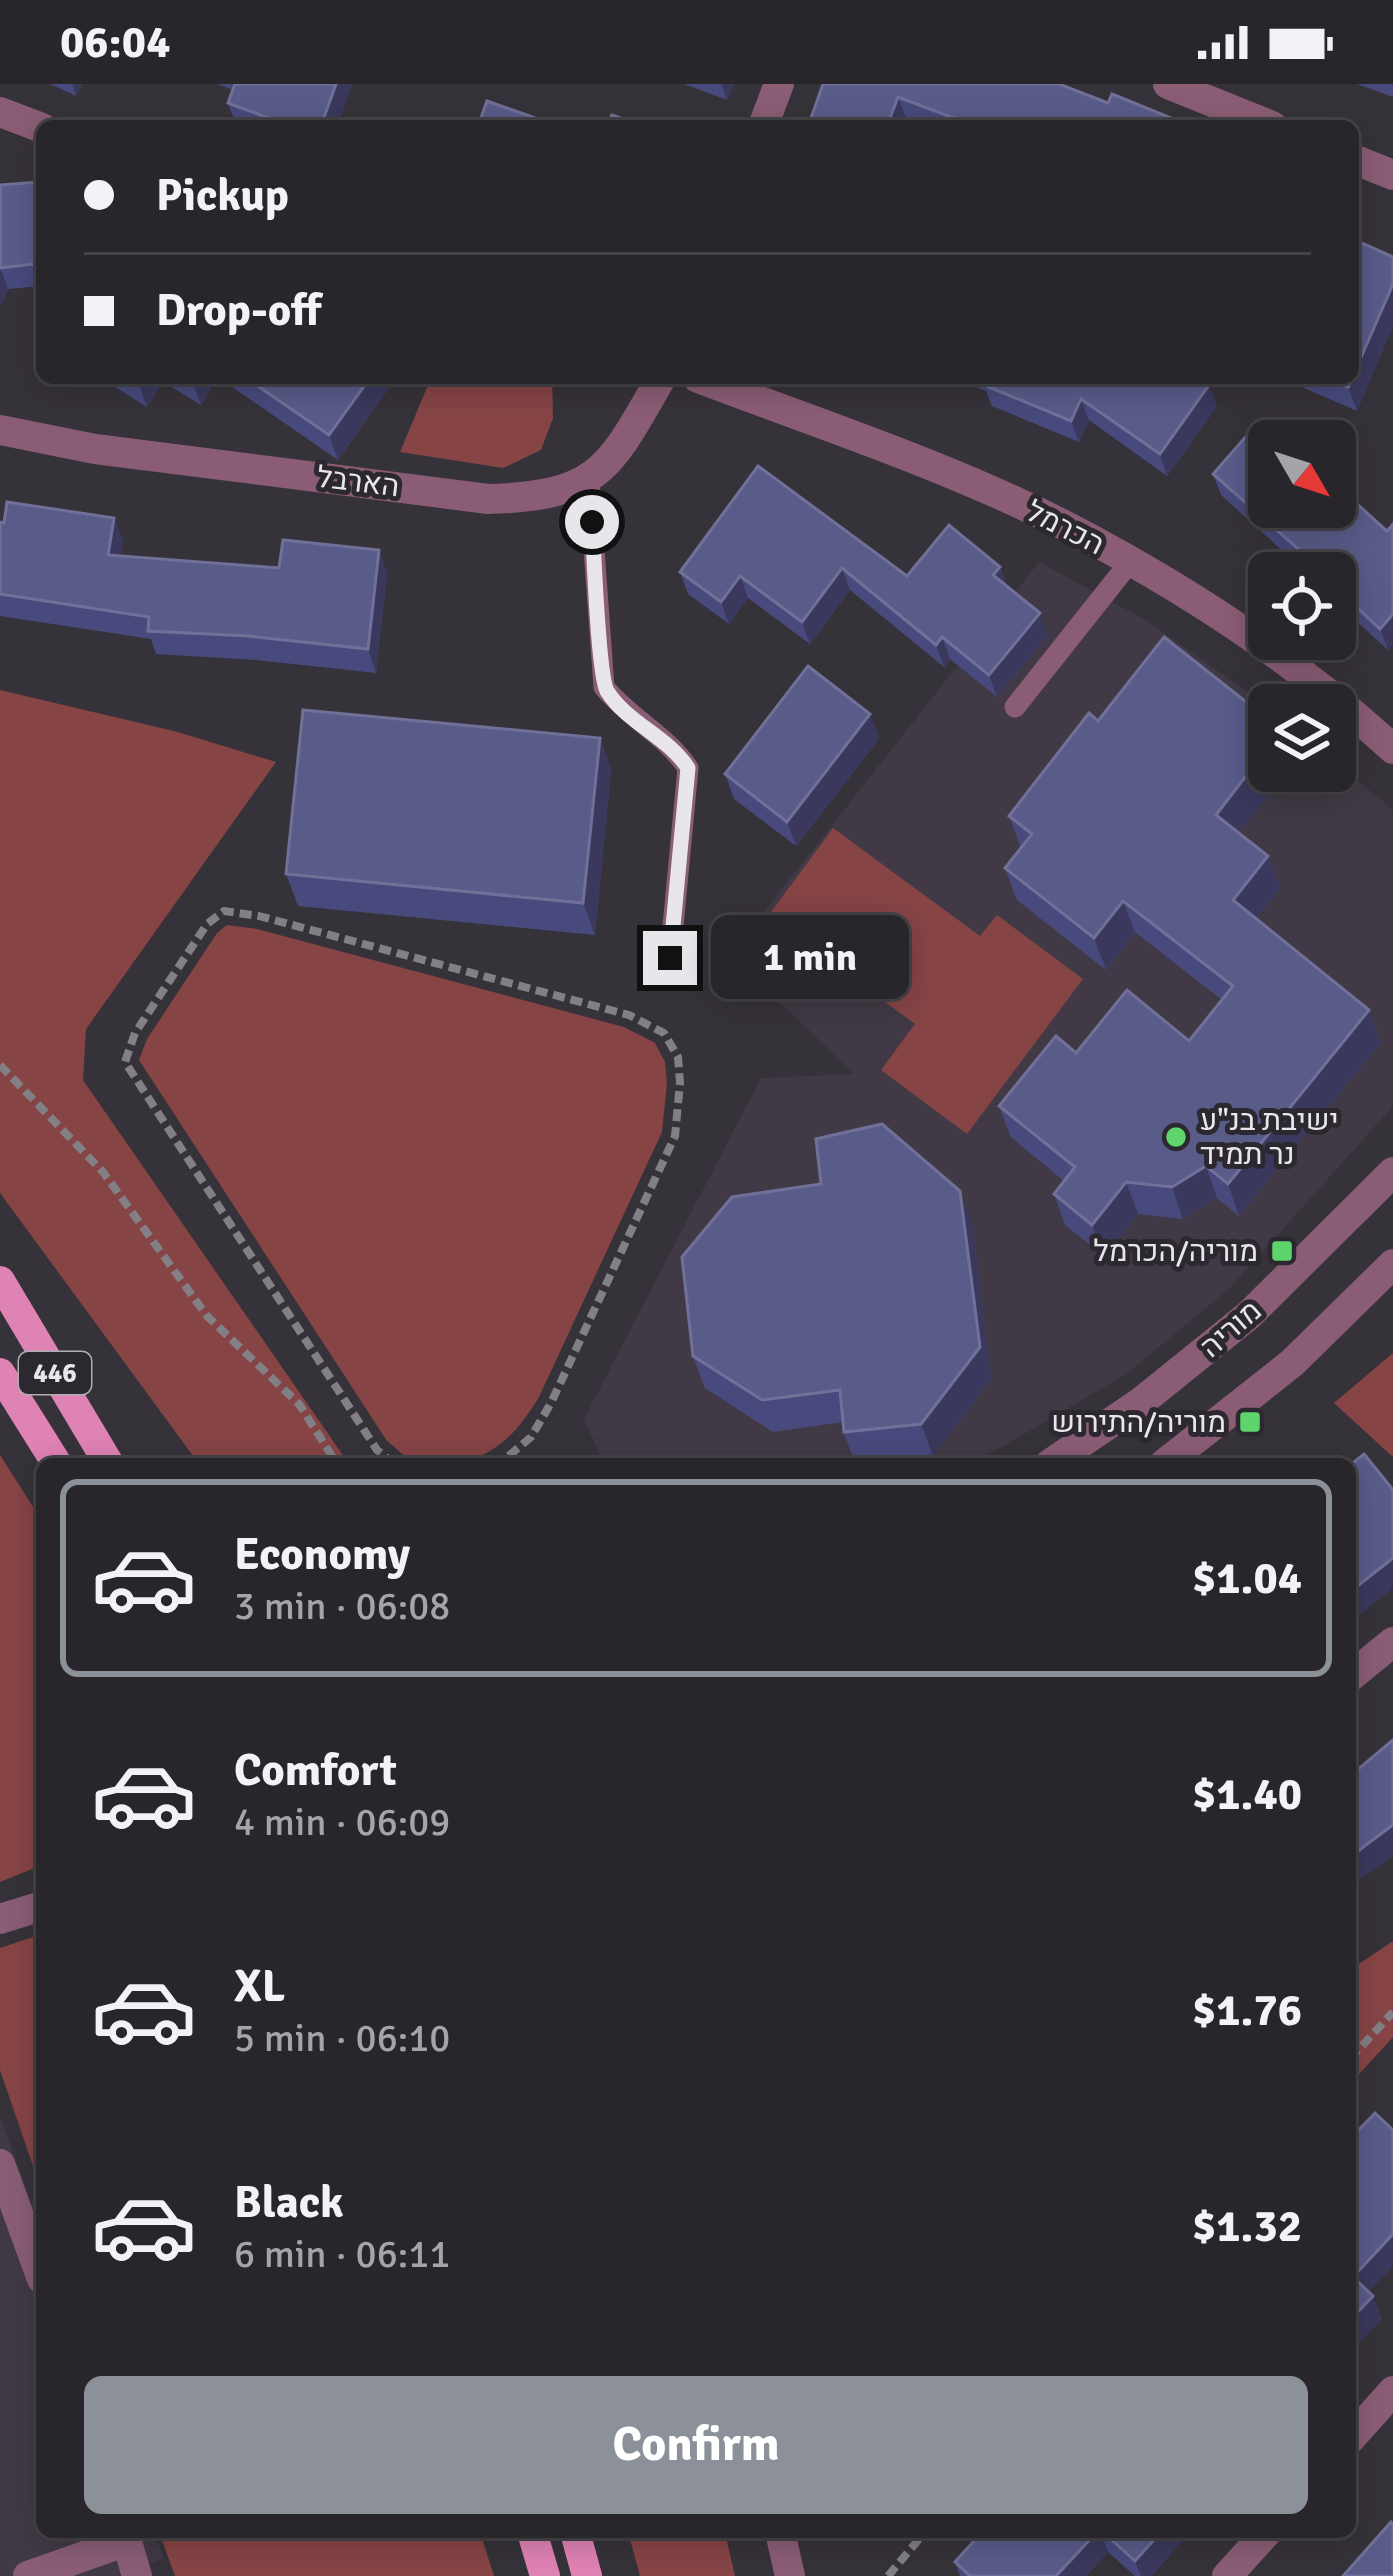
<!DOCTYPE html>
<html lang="en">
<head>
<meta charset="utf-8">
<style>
	body { margin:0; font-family:Signika,Heebo,sans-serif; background:#302e33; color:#f1f3f6; height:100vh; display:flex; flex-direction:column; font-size:45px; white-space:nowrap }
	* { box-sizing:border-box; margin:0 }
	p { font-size:39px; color:#a5a5a9 }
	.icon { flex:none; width:66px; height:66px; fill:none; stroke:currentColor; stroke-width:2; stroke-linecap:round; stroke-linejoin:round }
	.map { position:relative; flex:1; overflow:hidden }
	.side { position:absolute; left:36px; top:1374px; width:1320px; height:1080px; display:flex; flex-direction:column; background:#28262b; border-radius:18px; box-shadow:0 6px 30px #0003,0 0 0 3px #444347 }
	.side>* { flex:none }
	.top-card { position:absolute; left:36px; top:36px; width:1323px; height:264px; border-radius:18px; box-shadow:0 6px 30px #0003,0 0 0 3px #444347; display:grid; align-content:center; height:264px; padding:0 48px; background:#28262b }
	.needle { width:78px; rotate:129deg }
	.buttons { position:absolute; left:1248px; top:336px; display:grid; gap:24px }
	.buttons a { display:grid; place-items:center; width:108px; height:108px; border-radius:18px; background:#28262b; box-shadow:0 6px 30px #0003,0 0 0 3px #444347; font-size:60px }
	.end { position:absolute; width:54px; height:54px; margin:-27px; border:15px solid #e9e6eb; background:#111; box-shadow:0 0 0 6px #111 }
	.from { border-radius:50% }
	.bubble { position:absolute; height:84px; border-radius:18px; background:#28262b; box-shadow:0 6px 30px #0003,0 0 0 3px #444347; font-size:39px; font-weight:700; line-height:84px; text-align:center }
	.top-card b { display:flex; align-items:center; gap:42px; height:114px; font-size:45px }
	.top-card b+b { border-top:3px solid #444347 }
	.top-card i { width:30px; height:30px; background:#f1f3f6 }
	ul { padding:21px 0 0; list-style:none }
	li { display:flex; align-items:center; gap:36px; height:198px; margin:0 24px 18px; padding:0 24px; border:6px solid transparent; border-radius:18px }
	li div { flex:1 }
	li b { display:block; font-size:45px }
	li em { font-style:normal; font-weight:700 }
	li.on { border-color:#8c9099 }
	li>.icon { width:108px; height:108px; stroke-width:1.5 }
	.cta { display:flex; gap:24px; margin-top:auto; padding:24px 48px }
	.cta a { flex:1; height:138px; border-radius:18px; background:#8c9099; color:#fff; font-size:48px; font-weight:700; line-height:138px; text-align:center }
	.status { display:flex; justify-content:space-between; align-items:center; height:84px; padding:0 60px; background:#28262b; direction:ltr }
	.status svg { height:33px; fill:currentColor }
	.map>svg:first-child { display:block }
	.built { fill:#413a46 }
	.green { fill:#864445 }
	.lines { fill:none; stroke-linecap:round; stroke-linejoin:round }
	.path { stroke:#827f85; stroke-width:8; stroke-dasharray:12 6; stroke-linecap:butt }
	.service { stroke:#8a5d75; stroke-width:21 }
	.minor { stroke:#8a5d75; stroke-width:30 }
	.tertiary { stroke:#8a5d75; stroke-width:30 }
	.primary { stroke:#df82b4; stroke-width:30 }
	.wall { fill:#484a7d }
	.shaded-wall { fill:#3a395d }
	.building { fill:#595b89; stroke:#707098; stroke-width:3 }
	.route { stroke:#e9e6eb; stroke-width:15 }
	.poi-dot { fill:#5ed56c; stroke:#2c282f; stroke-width:4.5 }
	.labels { text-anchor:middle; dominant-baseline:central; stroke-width:10; stroke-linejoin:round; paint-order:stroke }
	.shield { fill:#2c282f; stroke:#b0adb3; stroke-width:3 }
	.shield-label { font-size:27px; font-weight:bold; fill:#e9e6eb }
	.street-label { font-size:30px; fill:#e9e6eb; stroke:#2c282f }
	.poi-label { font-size:30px; fill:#e9e6eb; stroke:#2c282f; text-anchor:end }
</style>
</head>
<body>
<div class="status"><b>06:04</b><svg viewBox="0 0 49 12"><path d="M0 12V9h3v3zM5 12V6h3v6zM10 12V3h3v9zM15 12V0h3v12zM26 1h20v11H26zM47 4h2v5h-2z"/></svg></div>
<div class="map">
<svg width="1393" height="2492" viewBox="0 0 1393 2492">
	<rect width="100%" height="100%" fill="#363239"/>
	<!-- built -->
	<g class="built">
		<path d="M1039 478 1147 537 1269 623V687H1335V678L1393 726V1022L1229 1205 1126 1290 973 1380H604L584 1335 761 994 855 990 730 871Z"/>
		<path d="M0 2033 42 2146V2448H154L164 2474 117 2492H0Z"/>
	</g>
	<!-- green -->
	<g class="green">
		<path d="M431 294H552L553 334 541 366 503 384 400 368Z"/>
		<path d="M0 606 178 648 276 678 86 945 83 996 349 1380H199L0 1109Z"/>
		<path d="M833 744 980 852 997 831 1083 895 967 1050 881 986 915 940 768 832Z"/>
		<path d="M227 841 257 845 624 943 655 959 665 978 667 999 662 1048 539 1313C515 1353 488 1380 439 1380 429 1380 419 1380 410 1375 402 1371 394 1362 387 1357L139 976 147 955 217 849Z"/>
		<path d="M1393 1269V1373L1334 1319Z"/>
		<path d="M0 1371 42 1437V1781L0 1798Z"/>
		<path d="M42 1850V2108L0 1986V1864Z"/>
		<path d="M1393 1857V1953L1350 2000V1886Z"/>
		<path d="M159 2448H480L494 2492H175Z"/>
		<path d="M628 2448H725L735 2492H640Z"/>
	</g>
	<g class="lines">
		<!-- path -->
		<g class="path">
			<path d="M0 981 103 1088 207 1232 299 1320 337 1380"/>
			<path d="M395 1380 377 1366 125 978 135 949 207 840 224 827 259 832 629 931 664 949 678 973 680 999 675 1052 551 1319 531 1353 499 1380"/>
			<path d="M1350 1975 1393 1928"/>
			<path d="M888 2492 925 2448"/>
		</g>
		<!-- service -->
		<g class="service">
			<path d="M589 397 604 603C629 634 666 651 688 684L670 874"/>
			<path d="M1015 623 1130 478"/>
		</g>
		<!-- minor -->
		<g class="minor">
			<path d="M1168 0 1272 42"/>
			<path d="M763 42 779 0"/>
			<path d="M1353 75 1393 91"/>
			<path d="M0 346 95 365 488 415C599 412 609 385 661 294"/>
			<path d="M1350 1593 1393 1558"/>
			<path d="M0 1835 42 1822"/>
			<path d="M0 2080 42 2195"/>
			<path d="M124 2448 137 2492"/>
			<path d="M780 2448 790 2492"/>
			<path d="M28 2492 127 2457"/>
		</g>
		<!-- tertiary -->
		<g class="tertiary">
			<path d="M0 28 42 44"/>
			<path d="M698 294C822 341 951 383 1070 444 1185 504 1297 577 1393 665"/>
			<path d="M1050 1380 1141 1318 1249 1231 1393 1088"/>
			<path d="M1164 1380 1292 1279 1393 1180"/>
			<path d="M1350 2355 1393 2307"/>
			<path d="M1227 2492 1267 2448"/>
		</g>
		<!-- primary -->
		<g class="primary">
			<path d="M0 1197 109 1380"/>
			<path d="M0 1289 57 1380"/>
			<path d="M532 2448 545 2492"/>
			<path d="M575 2448 587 2492"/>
		</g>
	</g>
	<!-- wall -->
	<g class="wall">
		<path d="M50 0H82L76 12Z"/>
		<path d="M218 0H352L337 42H239L236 41 228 19 233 6Z"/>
		<path d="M684 0H734L727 16Z"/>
		<path d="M823 0 1108 19 1183 42H922L907 36 905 42H814L811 34Z"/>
		<path d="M1357 0H1393V13Z"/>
		<path d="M0 101 42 110V202L8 205 0 222Z"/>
		<path d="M112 294H217L201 321 163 298 147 323 115 303Z"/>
		<path d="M219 294H396L338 376Z"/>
		<path d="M954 294H1201L1217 322 1167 392 1089 336 1079 358 992 322 986 307Z"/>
		<path d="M1281 294H1353L1357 327Z"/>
		<path d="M1269 357 1336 384 1344 406 1388 566 1335 518V489H1307L1221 411 1213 390Z"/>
		<path d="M758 382 907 492 1000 483 1007 502 1048 550 997 613 950 575 944 583 850 506 810 560 748 514 729 540 688 510 680 488Z"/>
		<path d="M114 434 123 457 120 472 279 484 379 466 387 489 376 589 256 576 156 570 151 555 0 532V438Z"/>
		<path d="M870 630 879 655 796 762 734 715 725 690Z"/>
		<path d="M1098 637 1286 687 1238 749 1268 772 1280 804 1256 834 1369 926 1381 958 1239 1132 1217 1114 1183 1135 1138 1130 1104 1172 1065 1141 1054 1110 1064 1097 1011 1053 999 1022 1076 969 1189 957 1222 916 1135 848 1106 886 1017 816 1005 784 1021 764 1009 732Z"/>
		<path d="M600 654 611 686 595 851 298 822 286 790Z"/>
		<path d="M972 1139 991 1295 933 1372 855 1380 844 1348 843 1338 773 1348 705 1304 693 1272Z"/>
		<path d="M982 2448H1190L1151 2492H1135L1108 2468 1086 2492H960L955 2478Z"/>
	</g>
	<!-- shaded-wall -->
	<g class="shaded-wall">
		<path d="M72 0H82L76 12Z"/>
		<path d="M336 0H352L337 42H321Z"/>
		<path d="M721 0H734L727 16Z"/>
		<path d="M898 13 907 36 905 42H887Z"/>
		<path d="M0 183 8 205 0 222Z"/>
		<path d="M1393 200V243L1357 327 1348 303Z"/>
		<path d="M141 294H161L163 298 147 323 138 298Z"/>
		<path d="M193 294H217L201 321 192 296Z"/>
		<path d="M370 294H396L338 376 329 351Z"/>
		<path d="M1209 301 1217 322 1167 392 1160 370Z"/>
		<path d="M1081 315 1089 336 1079 358 1071 337Z"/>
		<path d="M1336 384 1344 406 1336 415 1335 386Z"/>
		<path d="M114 434 123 457 117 495 108 471Z"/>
		<path d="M379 466 387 489 376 589 368 565Z"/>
		<path d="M1000 483 1008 505 993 491Z"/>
		<path d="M842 484 850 506 810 560 802 538Z"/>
		<path d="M740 492 748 514 729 540 721 518Z"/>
		<path d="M1040 529 1048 550 997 613 989 591Z"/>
		<path d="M1393 530V561L1388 566 1380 545Z"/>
		<path d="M942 553 950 575 944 583 936 561Z"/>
		<path d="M870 630 879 655 796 762 787 738Z"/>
		<path d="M600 654 611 686 595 851 583 819Z"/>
		<path d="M1269 662V687H1286L1227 763 1216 731Z"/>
		<path d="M1268 772 1280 804 1245 848 1233 816Z"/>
		<path d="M1123 817 1135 848 1106 886 1094 854Z"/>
		<path d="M1369 926 1381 958 1239 1132 1228 1100Z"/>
		<path d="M1206 1082 1217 1114 1183 1135 1172 1103Z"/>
		<path d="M1126 1098 1138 1130 1104 1172 1092 1141Z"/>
		<path d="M960 1107 972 1139 991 1295 933 1372 921 1340Z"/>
		<path d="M1393 1474V1504L1358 1532 1350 1508Z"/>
		<path d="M1393 1741V1772L1350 1803V1773Z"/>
		<path d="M1393 2150V2182L1361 2216 1353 2193Z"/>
		<path d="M1373 2212 1382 2235 1350 2269V2236Z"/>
		<path d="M1097 2448H1101L1108 2468 1086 2492H1056Z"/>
		<path d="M1161 2448H1190L1151 2492H1141L1135 2477Z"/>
	</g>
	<!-- building -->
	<g class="building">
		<path d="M235 0H336L321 42H290L228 19Z"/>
		<path d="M823 0H1059L1108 19 1112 10 1181 38 1179 42H960L962 37 898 13 887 42H833L811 34Z"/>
		<path d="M487 17 558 42H478Z"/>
		<path d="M612 31 642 42H607Z"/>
		<path d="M38 98 40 123H42V179L0 184V101Z"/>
		<path d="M1353 155 1393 173V200L1353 292Z"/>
		<path d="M246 294H370L329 351Z"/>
		<path d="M987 294H1201L1209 301 1160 370 1081 315 1071 337 984 301Z"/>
		<path d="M1327 294H1352L1348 303Z"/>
		<path d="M1256 341 1275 357H1269V423H1335V400L1387 447 1393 440V530L1380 545 1335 503V489H1319L1301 472 1304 470 1213 390Z"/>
		<path d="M1291 346 1304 357H1282Z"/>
		<path d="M758 382 907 492 949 441 1000 483 993 491 1040 529 989 591 942 553 936 561 842 484 802 538 740 492 721 518 680 488Z"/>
		<path d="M7 418 114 434 108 471 279 484 283 456 379 466 368 565 248 552 148 547 149 533 0 510V438L4 439Z"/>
		<path d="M1164 553 1269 636V662L1216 731 1268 772 1233 816 1369 926 1228 1100 1206 1082 1172 1103 1126 1098 1092 1141 1054 1110 1075 1083 999 1022 1056 952 1076 969 1127 906 1189 957 1233 902 1123 817 1094 854 1005 784 1032 750 1009 732 1089 629 1098 637Z"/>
		<path d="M808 582 870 630 787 738 725 690Z"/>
		<path d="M303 626 600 654 583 819 286 790Z"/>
		<path d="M882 1040 960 1107 980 1263 921 1340 844 1348 840 1306 762 1316 693 1272 682 1173 732 1113 821 1100 816 1055Z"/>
		<path d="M1364 1370 1393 1406V1474L1350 1508V1381Z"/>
		<path d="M1393 1656V1741L1350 1773V1692Z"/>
		<path d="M1375 2029 1393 2046V2150L1353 2193 1373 2212 1350 2236V2055Z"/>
		<path d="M1391 2438 1393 2440V2492H1343Z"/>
		<path d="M982 2448H1097L1056 2492H970L955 2478Z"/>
		<path d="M1103 2448H1161L1135 2477Z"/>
	</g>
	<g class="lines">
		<!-- route -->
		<path class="route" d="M592 438C594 467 598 590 607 607 627 639 667 652 688 684L670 874"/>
	</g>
	<!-- markers -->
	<g class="poi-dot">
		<circle cx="1176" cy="1053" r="12"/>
		<rect x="1270" y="1155" width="24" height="24" rx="6"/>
		<rect x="1238" y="1326" width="24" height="24" rx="6"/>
	</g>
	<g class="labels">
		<!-- shield labels -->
		<rect class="shield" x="19" y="1268" width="72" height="42" rx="9"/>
		<g class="shield-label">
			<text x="55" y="1289">446</text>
		</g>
		<!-- street labels -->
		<g class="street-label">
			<text transform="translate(358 398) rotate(7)">הארבל</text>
			<text transform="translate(1065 444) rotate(27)">הכרמל</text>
			<text transform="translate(1231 1245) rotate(-41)">מוריה</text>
		</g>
		<!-- poi labels -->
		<g class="poi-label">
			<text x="1200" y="1036" text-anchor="start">ישיבת בנ"ע<tspan x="1200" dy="34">נר תמיד</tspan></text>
			<text x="1258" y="1167">מוריה/הכרמל</text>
			<text x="1226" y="1338">מוריה/התירוש</text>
		</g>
	</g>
</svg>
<div class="buttons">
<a><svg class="needle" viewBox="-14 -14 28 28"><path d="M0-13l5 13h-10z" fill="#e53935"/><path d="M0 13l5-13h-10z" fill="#a5a5a9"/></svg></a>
<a><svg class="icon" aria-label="locate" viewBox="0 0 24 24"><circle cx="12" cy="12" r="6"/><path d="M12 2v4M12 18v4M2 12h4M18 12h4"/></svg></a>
<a><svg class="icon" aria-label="layers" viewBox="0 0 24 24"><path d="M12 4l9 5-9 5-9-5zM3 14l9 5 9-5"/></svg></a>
</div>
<i class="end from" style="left:592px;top:438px"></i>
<i class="end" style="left:670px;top:874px"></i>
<div class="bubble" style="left:711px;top:831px;width:198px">1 min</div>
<div class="top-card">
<b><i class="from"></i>Pickup</b>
<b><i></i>Drop-off</b>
</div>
<section class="side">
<ul>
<li class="on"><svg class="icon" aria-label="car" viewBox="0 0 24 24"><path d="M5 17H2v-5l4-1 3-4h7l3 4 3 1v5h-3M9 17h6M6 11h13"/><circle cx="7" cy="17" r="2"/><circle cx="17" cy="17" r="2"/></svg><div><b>Economy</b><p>3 min · 06:08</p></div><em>$1.04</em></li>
<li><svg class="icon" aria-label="car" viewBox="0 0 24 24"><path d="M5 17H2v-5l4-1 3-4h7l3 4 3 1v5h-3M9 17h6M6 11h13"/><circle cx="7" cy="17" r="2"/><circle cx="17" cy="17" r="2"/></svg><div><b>Comfort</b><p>4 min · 06:09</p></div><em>$1.40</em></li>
<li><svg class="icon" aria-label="car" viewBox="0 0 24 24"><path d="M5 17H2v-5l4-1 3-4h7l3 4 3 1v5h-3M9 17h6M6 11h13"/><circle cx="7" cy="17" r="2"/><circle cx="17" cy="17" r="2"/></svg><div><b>XL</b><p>5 min · 06:10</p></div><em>$1.76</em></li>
<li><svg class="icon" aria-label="car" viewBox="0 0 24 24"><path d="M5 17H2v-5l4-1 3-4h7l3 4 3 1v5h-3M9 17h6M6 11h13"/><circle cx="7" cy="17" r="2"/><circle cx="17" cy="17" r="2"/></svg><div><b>Black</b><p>6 min · 06:11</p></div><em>$1.32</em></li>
</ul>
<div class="cta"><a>Confirm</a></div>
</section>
</div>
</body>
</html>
